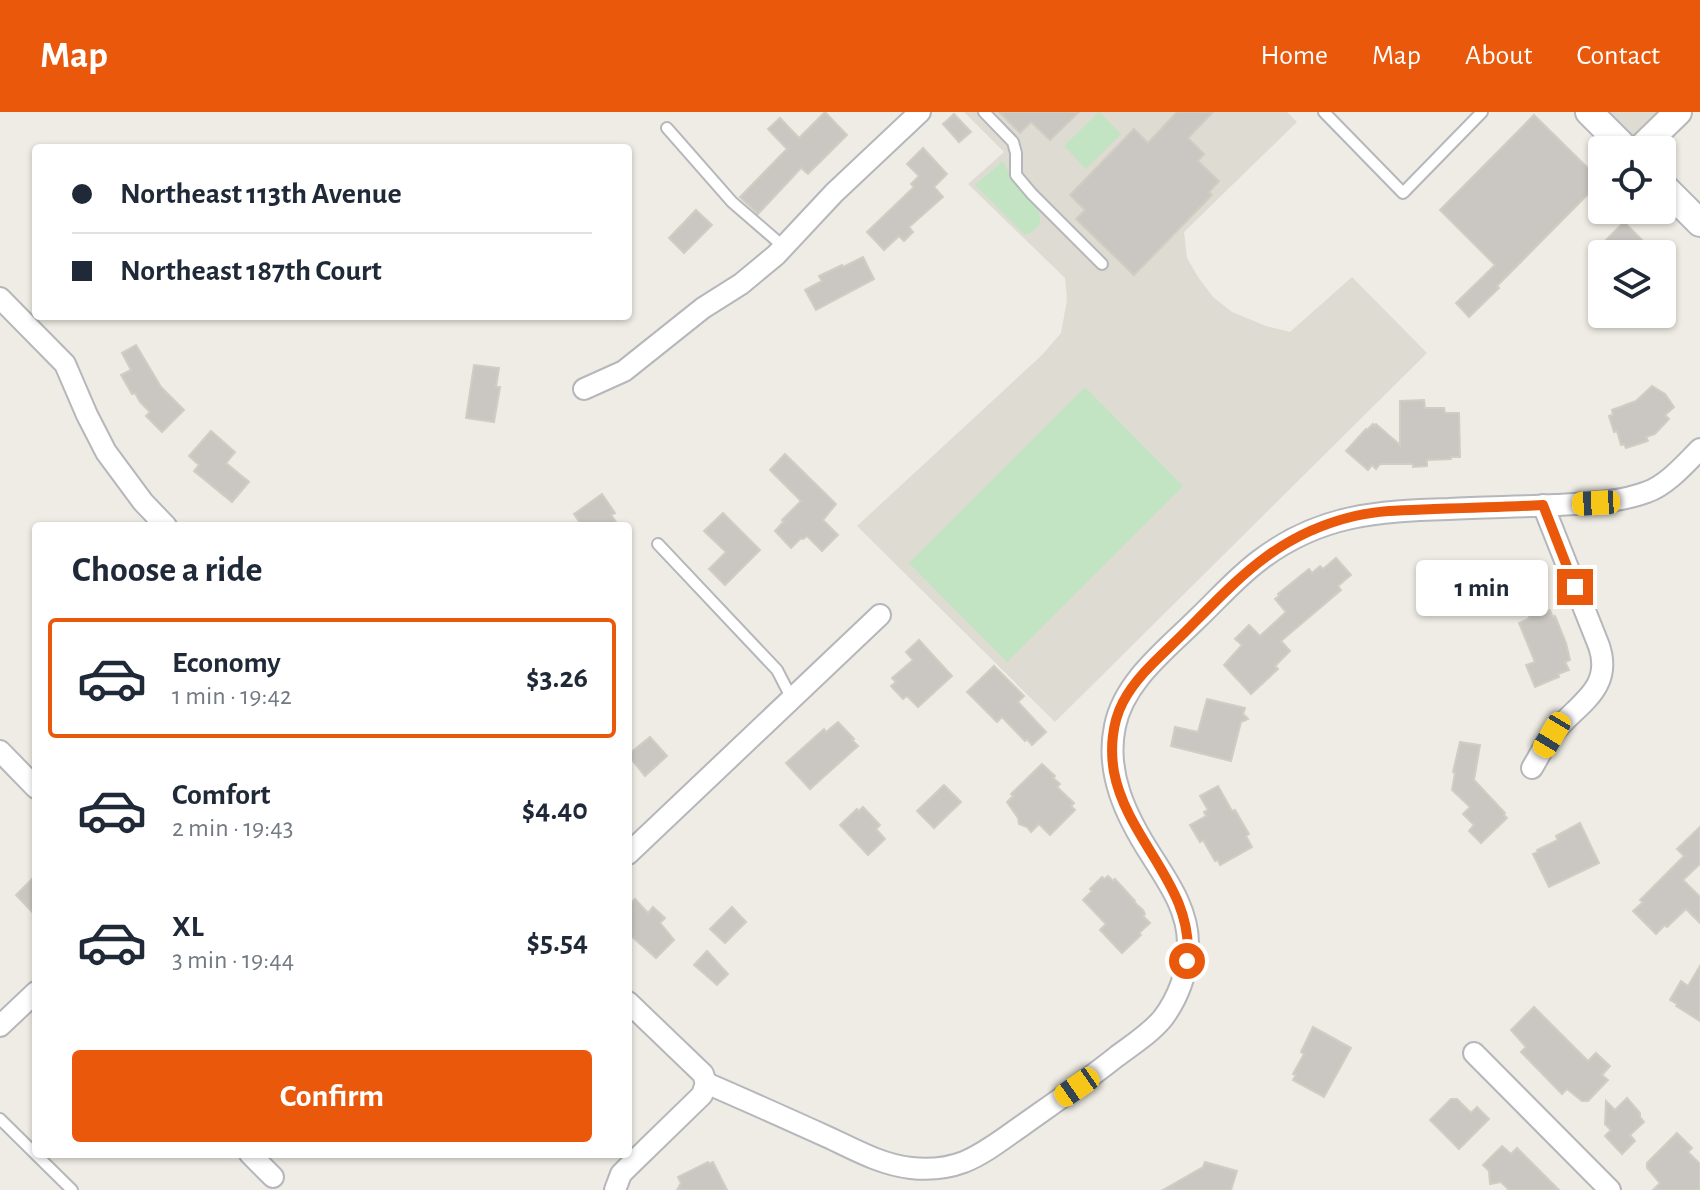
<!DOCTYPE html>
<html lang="en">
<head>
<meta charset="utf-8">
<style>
	body { margin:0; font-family:"Alegreya Sans",sans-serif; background:#f6f6f7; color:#1f2937; height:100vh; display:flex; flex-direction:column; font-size:30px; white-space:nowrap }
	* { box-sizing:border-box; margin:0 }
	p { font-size:26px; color:#747a83 }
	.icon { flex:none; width:44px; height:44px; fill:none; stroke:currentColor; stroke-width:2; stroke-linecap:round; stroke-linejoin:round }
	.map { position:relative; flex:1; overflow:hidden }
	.drawer { position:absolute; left:32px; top:410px; width:600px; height:636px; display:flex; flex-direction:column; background:#fff; border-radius:8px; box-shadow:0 2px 6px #0004 }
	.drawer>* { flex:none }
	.hud { position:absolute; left:32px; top:32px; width:600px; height:176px; border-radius:8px; box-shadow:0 2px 6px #0004; display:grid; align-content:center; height:176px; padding:0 40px; background:#fff }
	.buttons { position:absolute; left:1588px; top:24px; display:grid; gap:16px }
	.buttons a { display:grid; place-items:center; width:88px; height:88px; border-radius:8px; background:#fff; box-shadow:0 2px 6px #0004; font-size:40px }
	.end { position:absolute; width:36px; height:36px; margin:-18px; border:10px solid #ea580c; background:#fff; box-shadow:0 0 0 4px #fff }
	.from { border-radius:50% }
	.bubble { position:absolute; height:56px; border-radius:8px; background:#fff; box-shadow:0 2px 6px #0004; font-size:26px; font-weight:600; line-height:56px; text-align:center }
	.car { position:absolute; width:24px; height:48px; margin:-24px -12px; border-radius:10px; box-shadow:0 0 6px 2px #0007; background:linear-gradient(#f5c518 24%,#345 0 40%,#f5c518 0 76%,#345 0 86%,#f5c518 0) }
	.hud b { display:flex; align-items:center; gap:28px; height:76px; font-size:30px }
	.hud b+b { border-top:2px solid #e0e1e3 }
	.hud i { width:20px; height:20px; background:#1f2937 }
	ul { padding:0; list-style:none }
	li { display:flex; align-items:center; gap:24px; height:120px; margin:0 16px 12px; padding:0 24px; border:4px solid transparent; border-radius:8px }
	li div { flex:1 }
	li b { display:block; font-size:30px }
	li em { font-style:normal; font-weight:600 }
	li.selected { border-color:#ea580c }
	li>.icon { width:72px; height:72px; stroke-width:1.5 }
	h2 { padding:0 40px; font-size:36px; line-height:96px }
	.button { display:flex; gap:16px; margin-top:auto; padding:16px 40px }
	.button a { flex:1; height:92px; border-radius:8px; background:#ea580c; color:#fff; font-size:32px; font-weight:600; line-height:92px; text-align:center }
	header { display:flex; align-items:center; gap:48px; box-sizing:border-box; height:112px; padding:0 40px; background:#ea580c; color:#fff }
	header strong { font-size:38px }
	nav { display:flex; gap:44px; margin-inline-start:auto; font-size:28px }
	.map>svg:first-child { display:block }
	.education { fill:#dedbd3 }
	.green { fill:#c2e4c2 }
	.building { fill:#cac7c2; stroke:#d2cdc3; stroke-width:2 }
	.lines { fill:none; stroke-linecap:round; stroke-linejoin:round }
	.service-casing { stroke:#b5b7bb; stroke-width:14 }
	.minor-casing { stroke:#b5b7bb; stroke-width:24 }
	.tertiary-casing { stroke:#b5b7bb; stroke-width:30 }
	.service { stroke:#fff; stroke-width:10 }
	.minor { stroke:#fff; stroke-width:20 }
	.tertiary { stroke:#fff; stroke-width:26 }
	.route { stroke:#ea580c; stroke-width:10 }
</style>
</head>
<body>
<header>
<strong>Map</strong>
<nav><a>Home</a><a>Map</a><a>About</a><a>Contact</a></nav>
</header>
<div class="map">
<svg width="1700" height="1078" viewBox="0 0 1700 1078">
	<rect width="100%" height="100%" fill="#eeece4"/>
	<!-- education -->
	<g class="education">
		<path d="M964 0H1287L1297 10 1184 120 1187 146 1198 165 1213 185 1232 200 1266 214 1290 220 1352 165 1427 241 1055 610 857 414 1042 243 1061 221 1067 188 1065 166 968 72 1004 40Z"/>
		<path d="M1599 0H1664L1637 23H1625Z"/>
	</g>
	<!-- green -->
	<g class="green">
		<path d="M1099 0 1121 22 1086 57 1064 34Z"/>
		<path d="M1003 49C1006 55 1009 61 1013 66 1025 82 1060 110 1025 123L975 73Z"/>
		<path d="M1085 275 1183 374 1007 550 909 451Z"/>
	</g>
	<!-- building -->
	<g class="building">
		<path d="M825 0 847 23 808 62 801 56 758 102 740 85 787 37 768 17 780 6 799 26Z"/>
		<path d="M999 0H1079L1050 28 1031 10 1020 21Z"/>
		<path d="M1177 0H1213L1188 26 1204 42 1198 49 1219 69 1209 80 1212 83 1134 163 1076 107 1085 98 1070 83 1134 17 1148 31Z"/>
		<path d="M954 2 971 20 959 30 943 12Z"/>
		<path d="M1534 3 1601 69 1497 174 1499 176 1469 205 1456 191 1495 153 1440 98Z"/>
		<path d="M923 36 947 62 934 75 943 85 909 115 913 120 904 129 899 124 884 138 867 120 914 75 911 72 919 64 907 52Z"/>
		<path d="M696 98 712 113 684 141 669 126Z"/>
		<path d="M1624 110 1642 128 1628 142H1600L1606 136 1602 132Z"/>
		<path d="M863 145 874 167 816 198 805 178 822 169 819 164 842 153 843 155Z"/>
		<path d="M136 233 161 275 184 298 162 320 146 304 150 300 140 290 135 281 132 282 121 263 131 258 122 241Z"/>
		<path d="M474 253 499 256 496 275H500L494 310 466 306Z"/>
		<path d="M1652 274 1665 282 1674 295 1665 303 1669 307 1655 322 1646 325 1648 329 1626 336 1624 332 1621 333 1617 319 1614 320 1609 304 1613 303 1612 298 1636 289Z"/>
		<path d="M1424 288 1425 296H1444L1445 301H1459L1460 345H1451V347L1427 348V354L1413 355V352H1380L1376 357 1372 353 1368 358 1346 339 1366 317 1367 318 1373 312 1375 314 1376 312 1400 333V289Z"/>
		<path d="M211 319 235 340 226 351 249 370 232 390 194 359 199 353 189 344Z"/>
		<path d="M785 342 836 392 823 408 838 423 822 439 807 424 803 427 801 426 791 436 775 419 784 409 782 408 801 389 770 358Z"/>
		<path d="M602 382 615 401 611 403 619 414H582L574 402Z"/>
		<path d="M723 401 760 438 725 473 709 457 726 440 704 419Z"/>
		<path d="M1336 446 1351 463 1338 474 1341 478 1281 529 1290 539 1275 554 1278 557 1251 582 1224 553 1242 533 1235 527 1249 513 1260 524 1286 500 1275 487 1279 484 1278 482 1309 457 1312 461 1320 454 1323 457Z"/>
		<path d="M1545 497 1546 500 1550 498 1553 505 1555 504 1566 531 1570 548 1565 550 1569 558 1558 562 1559 565 1535 575 1526 553 1535 550 1519 511 1530 506 1529 504Z"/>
		<path d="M919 528 952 564 918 595 907 584 903 587 891 574 896 570 892 566 913 548 906 540Z"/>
		<path d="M994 554 1024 584 1018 590 1046 620 1032 633 1027 627 1025 629 1002 605 997 610 967 580Z"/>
		<path d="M1207 587 1245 596 1243 602 1248 607 1241 610 1231 649 1171 634 1175 615 1198 620Z"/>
		<path d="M838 610 854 627 852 628 858 634 810 677 786 651 824 617 826 620Z"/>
		<path d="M650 625 667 644 645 664 628 643Z"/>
		<path d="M1460 630 1480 633 1474 668 1505 701 1504 703 1507 706 1481 731 1469 719 1474 713 1463 702 1470 695 1452 678 1455 661 1453 660Z"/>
		<path d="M1042 652 1055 664 1053 666 1060 672 1057 675 1074 691 1071 694 1075 698 1050 723 1039 712 1031 720 1027 715 1019 712 1018 706 1007 690 1013 684 1011 682Z"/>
		<path d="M944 673 961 690 934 716 917 699Z"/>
		<path d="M1218 674 1232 699 1235 698 1249 722 1246 724 1252 735 1220 753 1218 748 1215 749 1203 728 1200 730 1190 713 1206 704 1204 700 1208 698 1200 684Z"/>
		<path d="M863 695 880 713 876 717 885 727 868 743 840 713 857 697 859 699Z"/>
		<path d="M1580 711 1599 751 1549 775 1533 742 1538 740 1537 738 1558 728 1556 724Z"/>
		<path d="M1700 715V752L1683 768 1700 785V811L1686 797 1667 815 1665 813 1656 822 1633 799 1643 790 1640 788 1684 744 1677 737Z"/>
		<path d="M36 763V804L16 783Z"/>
		<path d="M1108 764 1113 769 1115 767 1135 789 1134 790 1143 798 1145 802 1143 804 1150 811 1139 821 1141 823 1122 841 1100 818 1106 812 1083 788 1092 779 1090 777 1102 765 1105 767Z"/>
		<path d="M635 787 648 801 653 795 665 806 660 811 674 828 656 846 628 821V794Z"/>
		<path d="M732 795 746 810 725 831 710 817Z"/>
		<path d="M707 839 728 862 717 873 694 853Z"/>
		<path d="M1700 854V909L1676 894 1677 892 1670 888 1681 869 1688 874Z"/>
		<path d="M1534 895 1588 949 1596 941 1610 954 1602 963 1608 968 1588 989H1582L1567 977 1562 982 1521 940 1526 935 1511 918Z"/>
		<path d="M1313 915 1351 936 1324 985 1293 968 1296 963 1293 962 1304 942 1301 940Z"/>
		<path d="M1627 986 1640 1001V1005L1644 1010 1630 1023 1635 1029 1622 1042 1605 1024 1611 1018 1605 1012 1606 989 1615 998Z"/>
		<path d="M1451 987H1457L1471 1001 1477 995 1489 1007 1459 1037 1430 1008Z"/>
		<path d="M1677 1021 1692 1036 1688 1040 1700 1052V1078H1653L1660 1071 1647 1056V1051Z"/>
		<path d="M1502 1034 1511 1042 1517 1036 1559 1078H1509L1501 1070 1490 1072 1489 1059 1483 1053Z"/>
		<path d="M708 1050 709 1052 713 1050 727 1078H677L681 1071 678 1065Z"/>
		<path d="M1205 1050 1237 1059 1231 1078H1163L1203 1055Z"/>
	</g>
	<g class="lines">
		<!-- service casing -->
		<g class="service-casing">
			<g id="service">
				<path d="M984 0 1013 30 1016 41V63L1032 82 1102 152"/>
				<path d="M1324 0 1403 81 1482 0"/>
				<path d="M667 16 732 90 784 135"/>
				<path d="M658 432 777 558 792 587"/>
				<path d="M0 1007 72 1078"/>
			</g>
		</g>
		<!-- minor casing -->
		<g class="minor-casing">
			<g id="minor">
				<path d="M0 186 65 252 87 303 106 340 143 390 166 414"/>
				<path d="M584 277 624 259 703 196 741 172 776 143 834 81 920 0"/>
				<path d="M0 639 36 676"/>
				<path d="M1532 656C1539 645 1544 633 1552 623 1575 593 1614 578 1599 534L1543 393"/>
				<path d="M628 742 880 503"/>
				<path d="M628 890 703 962 706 971"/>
				<path d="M0 914 36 880"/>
				<path d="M1474 941 1610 1078"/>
				<path d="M706 971C748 989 790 1008 832 1027 857 1039 883 1053 911 1056 929 1058 948 1056 964 1050 986 1041 1004 1026 1023 1013 1054 991 1086 969 1116 945 1132 933 1151 921 1163 906 1178 886 1188 860 1188 834 1189 800 1169 771 1151 743 1126 704 1105 661 1115 614 1124 569 1167 537 1198 506 1218 487 1237 465 1260 448 1319 403 1377 399 1449 397 1484 395 1520 395 1556 393 1586 391 1618 391 1647 380 1667 373 1685 352 1700 337"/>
				<path d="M250 1042 273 1065"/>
				<path d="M615 1078 621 1062 629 1054 702 983 706 971"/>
			</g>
		</g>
		<!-- tertiary casing -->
		<g class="tertiary-casing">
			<g id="tertiary">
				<path d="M1589 0 1627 38"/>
				<path d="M1639 38 1678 0"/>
				<path d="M1662 73 1700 111"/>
			</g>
		</g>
		<!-- service -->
		<use href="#service" class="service"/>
		<!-- minor -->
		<use href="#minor" class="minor"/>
		<!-- tertiary -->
		<use href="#tertiary" class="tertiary"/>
	</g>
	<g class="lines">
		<!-- route -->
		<path class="route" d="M1187 849C1196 776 1127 729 1114 660 1110 637 1112 611 1123 590 1137 563 1162 543 1183 522 1238 467 1277 422 1355 404 1381 398 1408 398 1434 397 1470 396 1506 395 1543 393L1575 475"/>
	</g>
</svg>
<div class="buttons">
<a><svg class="icon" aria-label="locate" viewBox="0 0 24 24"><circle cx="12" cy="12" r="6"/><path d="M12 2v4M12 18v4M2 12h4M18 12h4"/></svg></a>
<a><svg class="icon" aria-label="layers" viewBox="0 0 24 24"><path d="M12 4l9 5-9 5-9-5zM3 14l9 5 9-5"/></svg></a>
</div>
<i class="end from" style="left:1187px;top:849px"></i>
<i class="end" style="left:1575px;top:475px"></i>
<div class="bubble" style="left:1416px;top:448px;width:132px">1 min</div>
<i class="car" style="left:1596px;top:391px;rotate:267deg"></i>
<i class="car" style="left:1552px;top:623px;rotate:211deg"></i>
<i class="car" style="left:1077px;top:975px;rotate:235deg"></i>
<div class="hud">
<b><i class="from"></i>Northeast 113th Avenue</b>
<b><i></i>Northeast 187th Court</b>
</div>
<section class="drawer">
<h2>Choose a ride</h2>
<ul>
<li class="selected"><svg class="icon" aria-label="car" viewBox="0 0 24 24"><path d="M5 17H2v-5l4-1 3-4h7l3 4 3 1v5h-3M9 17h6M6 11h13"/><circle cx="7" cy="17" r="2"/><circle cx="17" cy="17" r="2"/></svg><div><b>Economy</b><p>1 min · 19:42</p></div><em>$3.26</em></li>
<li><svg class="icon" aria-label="car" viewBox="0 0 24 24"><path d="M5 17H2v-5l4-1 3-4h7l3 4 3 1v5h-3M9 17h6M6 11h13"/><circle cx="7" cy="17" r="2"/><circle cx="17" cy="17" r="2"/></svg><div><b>Comfort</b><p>2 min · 19:43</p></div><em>$4.40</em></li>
<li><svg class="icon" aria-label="car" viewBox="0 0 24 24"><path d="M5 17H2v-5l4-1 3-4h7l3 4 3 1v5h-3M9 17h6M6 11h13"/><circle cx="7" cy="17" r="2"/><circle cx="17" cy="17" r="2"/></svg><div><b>XL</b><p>3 min · 19:44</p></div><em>$5.54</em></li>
</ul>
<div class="button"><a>Confirm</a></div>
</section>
</div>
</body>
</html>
